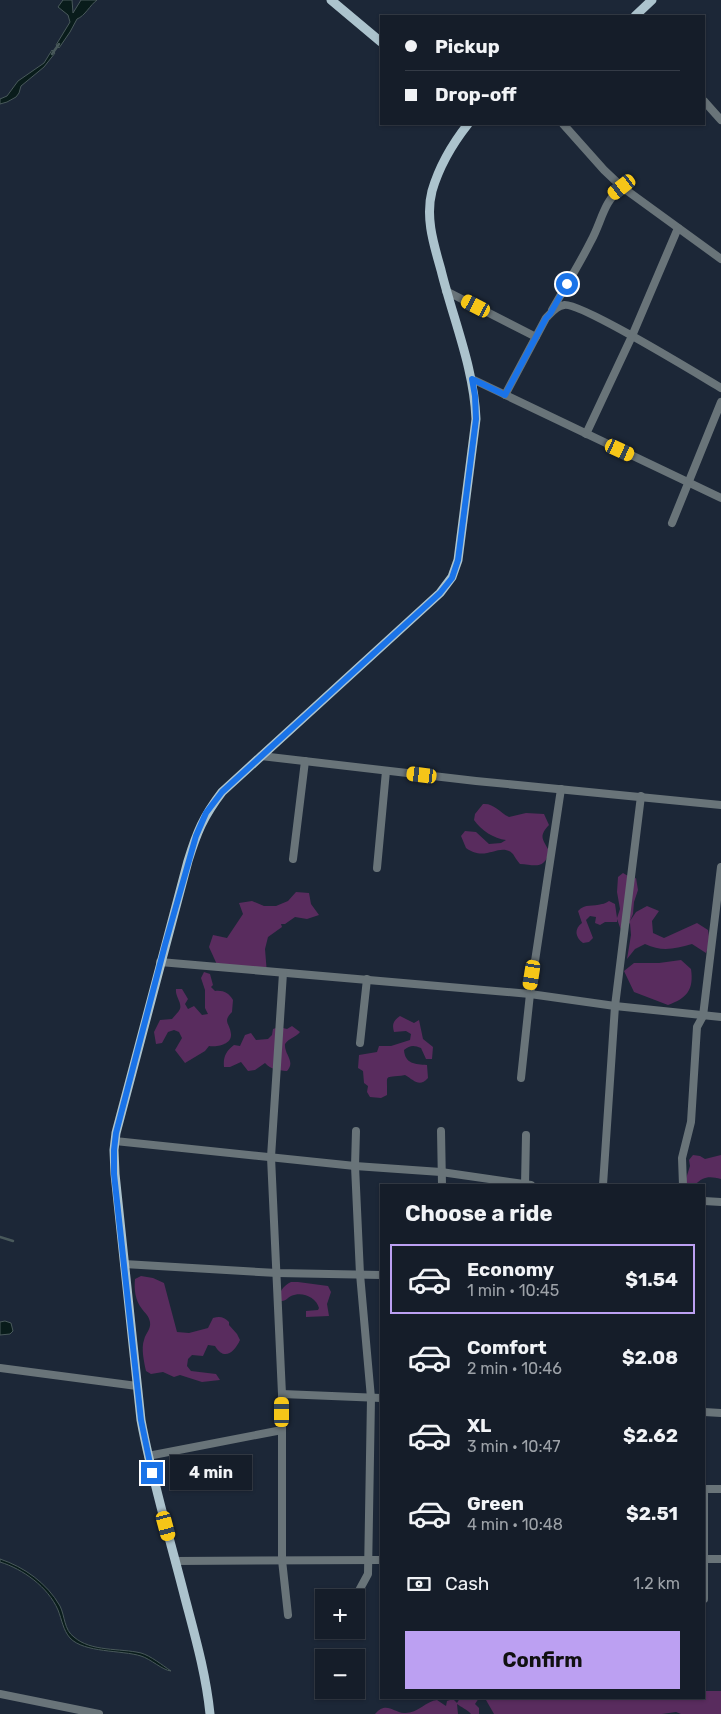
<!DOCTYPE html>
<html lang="en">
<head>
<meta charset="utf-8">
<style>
	body { margin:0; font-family:Rubik,sans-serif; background:#1e2631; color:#f1f3f6; height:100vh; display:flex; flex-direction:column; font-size:19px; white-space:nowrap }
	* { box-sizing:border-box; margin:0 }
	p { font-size:16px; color:#9da2a8 }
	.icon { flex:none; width:28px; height:28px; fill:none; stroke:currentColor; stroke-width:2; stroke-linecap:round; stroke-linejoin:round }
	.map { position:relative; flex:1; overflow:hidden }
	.details { position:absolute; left:380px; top:1184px; width:325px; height:515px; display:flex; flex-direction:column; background:#151d29; border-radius:0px; box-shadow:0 1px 4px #0004,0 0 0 1px #343b46 }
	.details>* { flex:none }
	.top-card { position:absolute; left:380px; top:15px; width:325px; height:110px; border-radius:0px; box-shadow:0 1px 4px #0004,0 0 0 1px #343b46; display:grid; align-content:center; height:110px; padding:0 25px; background:#151d29 }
	.controls { position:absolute; left:315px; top:1589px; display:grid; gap:10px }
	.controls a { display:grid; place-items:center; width:50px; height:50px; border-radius:0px; background:#151d29; box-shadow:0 1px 4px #0004,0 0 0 1px #343b46; font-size:25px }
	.end { position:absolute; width:22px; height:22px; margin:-11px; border:6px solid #1a73e8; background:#fff; box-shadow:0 0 0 2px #fff }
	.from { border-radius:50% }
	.bubble { position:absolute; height:35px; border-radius:0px; background:#151d29; box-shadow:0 1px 4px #0004,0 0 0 1px #343b46; font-size:16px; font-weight:700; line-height:35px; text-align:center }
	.car { position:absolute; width:15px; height:30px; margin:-15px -8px; border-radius:6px; box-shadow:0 0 4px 1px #0007; background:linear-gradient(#f5c518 24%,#345 0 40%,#f5c518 0 76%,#345 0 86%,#f5c518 0) }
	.top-card b { display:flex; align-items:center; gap:18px; height:48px; font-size:19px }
	.top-card b+b { border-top:1px solid #343b46 }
	.top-card i { width:12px; height:12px; background:#f1f3f6 }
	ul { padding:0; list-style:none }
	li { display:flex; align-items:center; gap:15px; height:70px; margin:0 10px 8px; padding:0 15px; border:2px solid transparent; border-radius:0px }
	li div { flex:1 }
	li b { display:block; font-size:19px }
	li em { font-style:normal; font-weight:700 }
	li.on { border-color:#bca0f2 }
	li>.icon { width:45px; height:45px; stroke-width:1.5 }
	h2 { padding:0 25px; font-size:22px; line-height:60px }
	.pay { display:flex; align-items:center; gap:12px; height:55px; padding:0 25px; font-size:19px }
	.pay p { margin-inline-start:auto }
	.button { display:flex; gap:10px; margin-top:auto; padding:10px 25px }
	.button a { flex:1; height:58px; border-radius:0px; background:#bca0f2; color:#111; font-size:20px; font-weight:700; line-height:58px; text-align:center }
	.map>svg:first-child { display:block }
	.green { fill:#592c5e }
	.water { fill:#091c1b; stroke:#49595b }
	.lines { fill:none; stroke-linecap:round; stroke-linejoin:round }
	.stream { stroke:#49595b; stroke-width:2.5 }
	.minor { stroke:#697479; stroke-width:8 }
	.major { stroke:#acc3cd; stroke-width:9 }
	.route { stroke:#1a73e8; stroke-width:6 }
</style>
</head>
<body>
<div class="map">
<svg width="721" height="1714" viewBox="0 0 721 1714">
	<rect width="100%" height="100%" fill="#1c2737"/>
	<!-- green -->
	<g class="green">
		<path d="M483 804C494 803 499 812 509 817L526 813 544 814 549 825C538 837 543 839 549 851 545 870 535 865 520 864 517 861 515 857 513 854 500 841 486 863 466 848L461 836 465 831 476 832 489 844 501 843 506 840C494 839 481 830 474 820L475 814Z"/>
		<path d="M623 873 633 879 636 878 638 890 634 902 633 914 630 921 636 912 647 906 659 911 652 921 653 933 664 938 697 923 708 930 710 942 706 953 692 944C674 949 662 952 645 944L635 949 627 959 631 935 630 923 621 930 617 919V922H605L600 925 595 923 596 917 590 916 586 920 593 938 589 942 583 943C575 937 574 929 582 923L578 911C585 903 593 907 602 904 604 904 607 902 609 901L615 904 617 918 620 909 617 892 618 877Z"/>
		<path d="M296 892 309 893 311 904 319 915 307 919 295 917 285 924H281L282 927 268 937 265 949 267 974 219 969 209 947 213 935 227 938 243 914 239 903 252 901 264 906H276L288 901Z"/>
		<path d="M681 960 691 969C694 990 687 998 668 1005L634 992 624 971 634 963H659Z"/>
		<path d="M204 972 210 974 213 985 211 987 215 991C223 990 229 993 233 1000L232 1012C222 1022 230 1023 231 1034 232 1045 216 1047 209 1046L205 1051 185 1063 175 1050 182 1038 179 1032 174 1030 168 1032 162 1043 156 1044 154 1032 160 1020 172 1019C175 1015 178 1013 180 1009 182 1002 175 997 176 989H182L188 999 185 1004 188 1009 194 1006 202 1015 208 1014 205 1008V990L201 978Z"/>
		<path d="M400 1016 414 1023 419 1020 423 1039 433 1047 432 1059H426L421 1048C414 1045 410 1045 404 1050 405 1064 415 1064 427 1065L428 1078C419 1088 414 1080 405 1075 382 1079 388 1072 387 1095L381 1098 370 1097 367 1092 368 1086 364 1083 363 1071 358 1068 359 1055 377 1052 379 1046H391L410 1040 411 1034 406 1031 394 1032C392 1024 393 1021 400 1016Z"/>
		<path d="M292 1026 300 1032C296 1037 289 1038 285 1044 284 1055 296 1061 287 1071 278 1070 271 1070 265 1063L255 1070 248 1071 241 1062 230 1067H224C223 1057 226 1051 234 1045L240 1046 245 1035 251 1033 256 1040 268 1039 272 1035 273 1029 279 1027 287 1029Z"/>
		<path d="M693 1155 700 1156 705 1159 721 1155V1179C710 1176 703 1176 695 1185H684L690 1166 689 1160Z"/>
		<path d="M141 1276 153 1278 164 1283 177 1332 189 1333 208 1328 213 1318C220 1316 224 1317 229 1322V1325L237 1334 240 1340C234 1353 224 1361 215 1346L208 1345 203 1356 192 1355 188 1359 187 1366 191 1371 216 1374 220 1380 202 1382 180 1375 174 1377 163 1372 151 1374 146 1371C144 1362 141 1348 144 1340 146 1332 151 1330 150 1322 149 1316 145 1313 142 1309 135 1300 134 1289 135 1279Z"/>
		<path d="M291 1282H298L328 1286 331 1292 327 1304 329 1316 306 1317V1311L318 1310 319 1308C316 1297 302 1291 291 1296 286 1299 286 1301 280 1301 278 1292 283 1286 291 1282Z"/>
		<path d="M704 1691H721V1714H681L676 1712 662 1714H494L486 1700 487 1698H704Z"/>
		<path d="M460 1698H479L475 1704 479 1708V1714H471C467 1709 462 1708 457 1704L458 1714H375C386 1701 393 1712 404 1713 417 1714 426 1701 437 1700L446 1706 447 1701 453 1699 457 1703Z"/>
	</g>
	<!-- water -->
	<g class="water">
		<path d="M63 0H72L73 13 81 0H97C90 5 85 16 77 19L70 32 59 48 56 45 70 22 68 15 58 7Z"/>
		<path d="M52 50 55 53 44 67 21 86 19 93 16 97 7 102 0 104V99L7 96 18 81 44 63Z"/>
		<path d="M5 1321 11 1323 13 1331 10 1334 0 1335V1322Z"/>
		<path d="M0 1559C24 1567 47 1583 60 1606 65 1616 64 1630 74 1637 91 1652 120 1648 141 1653 151 1656 162 1665 171 1671 162 1670 151 1659 141 1656 122 1650 84 1653 70 1638 63 1630 62 1620 58 1610 48 1587 23 1569 0 1562Z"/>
	</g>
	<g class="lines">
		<!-- stream -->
		<g class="stream">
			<path d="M52 54 59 44"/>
			<path d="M0 1237 13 1241"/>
		</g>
		<!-- minor -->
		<g class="minor">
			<path d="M704 101 721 120"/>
			<path d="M563 124 604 170 622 187 721 259"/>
			<path d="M446 291 536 337"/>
			<path d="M552 310C565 287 579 265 591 241 602 221 603 202 622 187"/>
			<path d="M472 379 721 498"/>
			<path d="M505 395 546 318C551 313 556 306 564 305 580 302 699 375 721 388"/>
			<path d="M586 434 632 336 678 228"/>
			<path d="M672 523 721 402"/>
			<path d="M261 756 476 781 721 805"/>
			<path d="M293 859 305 761"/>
			<path d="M377 868 386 771"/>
			<path d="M160 962 530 994 615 1006 721 1017"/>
			<path d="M283 973 271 1157 282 1394V1560L288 1615"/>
			<path d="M360 1043 367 979"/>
			<path d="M521 1078 530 994 561 789"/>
			<path d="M441 1131 442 1185"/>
			<path d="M115 1141 355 1166 441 1172 531 1185"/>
			<path d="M525 1185 526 1135"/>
			<path d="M603 1185 615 1006 641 796"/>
			<path d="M683 1185 682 1158 691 1122 697 1027 703 1016 721 867"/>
			<path d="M704 1201 721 1202"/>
			<path d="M124 1264 277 1273 381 1275"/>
			<path d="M0 1368 137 1386"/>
			<path d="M282 1394 381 1398"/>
			<path d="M704 1412 721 1413"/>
			<path d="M148 1456 282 1430"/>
			<path d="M704 1489H721"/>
			<path d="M704 1559H721"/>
			<path d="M175 1561 381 1560"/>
			<path d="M355 1598 368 1574 371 1398 360 1274 355 1166 356 1131"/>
			<path d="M704 1599V1489"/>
			<path d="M0 1694 99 1714"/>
		</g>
		<!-- major -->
		<g class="major">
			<path d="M331 0 381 42"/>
			<path d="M635 16 652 0"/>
			<path d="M210 1714C206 1674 195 1636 185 1598 170 1539 152 1480 141 1420L115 1174 114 1150 116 1133 188 861C197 832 203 817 222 792L440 593 452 577 458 560 476 419C474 368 453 319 441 270 434 245 425 218 432 191 439 167 453 143 468 124"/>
		</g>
	</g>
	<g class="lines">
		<!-- route -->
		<path class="route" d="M152 1473 141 1420 114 1174V1150L116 1133 165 945 196 836 206 813 222 792 440 593 452 578 458 560 476 419 475 396 472 379 505 395 546 318 550 314 567 284"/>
	</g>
</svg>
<div class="controls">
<a>+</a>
<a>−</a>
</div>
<i class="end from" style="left:567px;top:284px"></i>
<i class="end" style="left:152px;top:1473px"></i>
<div class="bubble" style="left:170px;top:1455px;width:82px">4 min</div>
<i class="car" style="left:622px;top:187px;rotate:232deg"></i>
<i class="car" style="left:476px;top:306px;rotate:297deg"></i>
<i class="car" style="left:620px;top:450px;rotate:115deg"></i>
<i class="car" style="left:422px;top:775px;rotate:277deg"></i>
<i class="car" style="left:532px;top:975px;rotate:189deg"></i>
<i class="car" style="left:282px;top:1412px;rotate:0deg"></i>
<i class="car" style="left:166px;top:1526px;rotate:165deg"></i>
<div class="top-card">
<b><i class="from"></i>Pickup</b>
<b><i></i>Drop-off</b>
</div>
<section class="details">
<h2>Choose a ride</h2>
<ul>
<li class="on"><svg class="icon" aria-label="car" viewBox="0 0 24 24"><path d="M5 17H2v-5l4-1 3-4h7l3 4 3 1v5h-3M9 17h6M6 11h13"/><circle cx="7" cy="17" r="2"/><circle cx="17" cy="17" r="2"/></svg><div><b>Economy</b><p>1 min · 10:45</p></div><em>$1.54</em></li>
<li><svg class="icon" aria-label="car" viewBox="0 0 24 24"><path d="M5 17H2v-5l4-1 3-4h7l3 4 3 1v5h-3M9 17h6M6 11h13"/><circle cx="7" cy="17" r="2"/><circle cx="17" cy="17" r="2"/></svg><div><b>Comfort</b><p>2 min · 10:46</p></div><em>$2.08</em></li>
<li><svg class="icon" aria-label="car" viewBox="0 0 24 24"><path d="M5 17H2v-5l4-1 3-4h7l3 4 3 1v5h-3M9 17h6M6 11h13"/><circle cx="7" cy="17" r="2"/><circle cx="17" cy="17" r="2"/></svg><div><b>XL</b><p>3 min · 10:47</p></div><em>$2.62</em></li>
<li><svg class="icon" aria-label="car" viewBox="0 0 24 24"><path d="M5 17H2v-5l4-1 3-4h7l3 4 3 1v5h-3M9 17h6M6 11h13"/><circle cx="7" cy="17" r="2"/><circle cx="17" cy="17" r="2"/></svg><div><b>Green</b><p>4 min · 10:48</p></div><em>$2.51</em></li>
</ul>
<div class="pay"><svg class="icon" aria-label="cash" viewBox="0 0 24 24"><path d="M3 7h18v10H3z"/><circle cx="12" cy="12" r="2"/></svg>Cash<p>1.2 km</p></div>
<div class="button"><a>Confirm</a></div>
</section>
</div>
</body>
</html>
